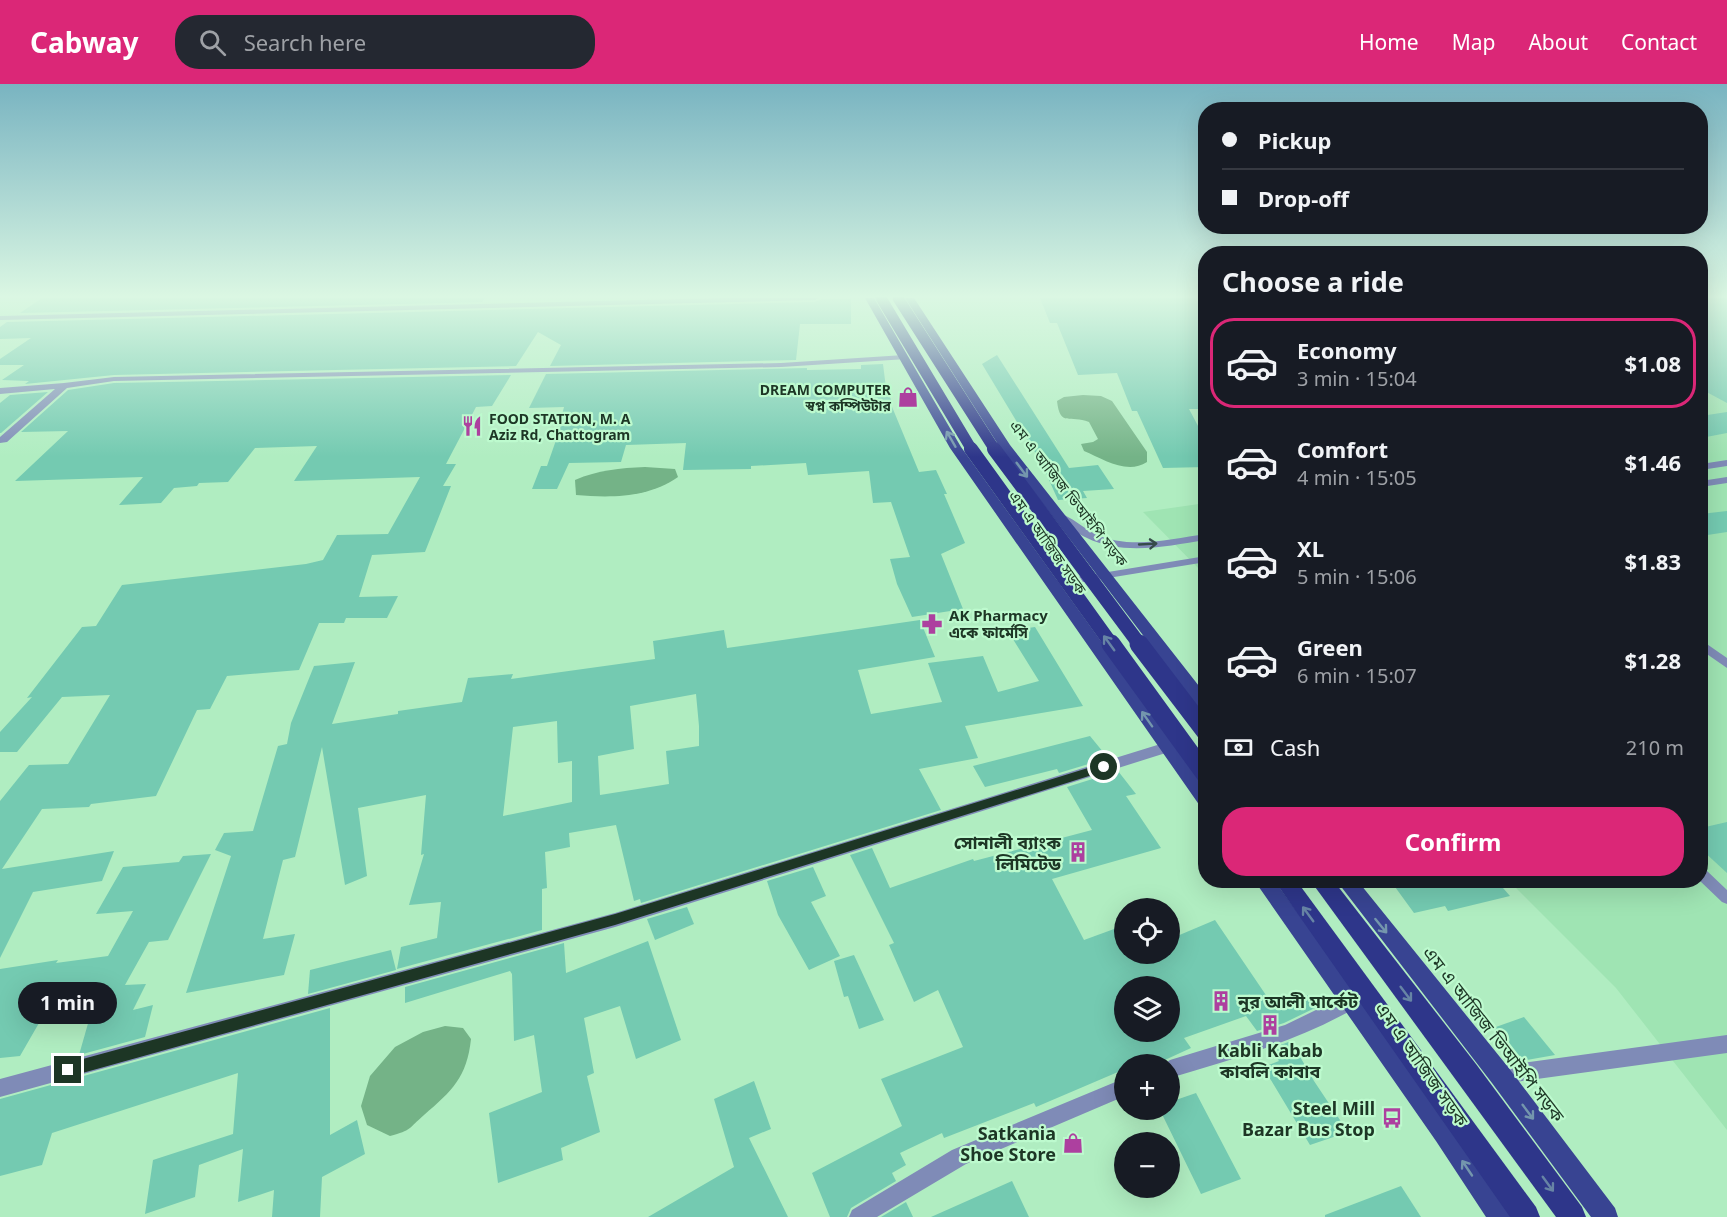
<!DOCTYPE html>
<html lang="en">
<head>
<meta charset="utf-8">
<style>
	body { margin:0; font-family:"Noto Sans","Noto Sans Bengali",sans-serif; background:#242831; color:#f1f3f6; height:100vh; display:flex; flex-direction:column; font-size:22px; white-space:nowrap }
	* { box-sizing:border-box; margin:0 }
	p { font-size:20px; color:#9ea1a6 }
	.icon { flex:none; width:33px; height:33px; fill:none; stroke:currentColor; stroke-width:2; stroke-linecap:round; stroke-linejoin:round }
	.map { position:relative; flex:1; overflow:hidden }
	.details { position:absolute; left:1198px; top:162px; width:510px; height:642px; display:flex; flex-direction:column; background:#171b24; border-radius:24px; box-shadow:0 6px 24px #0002 }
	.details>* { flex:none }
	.top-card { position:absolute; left:1198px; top:18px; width:510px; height:132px; border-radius:24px; box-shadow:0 6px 24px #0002; display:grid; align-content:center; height:132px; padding:0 24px; background:#171b24 }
	.controls { position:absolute; left:1114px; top:814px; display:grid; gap:12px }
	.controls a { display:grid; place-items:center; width:66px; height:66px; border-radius:50%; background:#171b24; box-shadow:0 6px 24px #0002; font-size:30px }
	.end { position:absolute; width:27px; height:27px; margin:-14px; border:8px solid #1d3625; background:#fff; box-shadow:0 0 0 3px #fff }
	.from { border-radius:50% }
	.bubble { position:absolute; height:42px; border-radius:21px; background:#171b24; box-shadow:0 6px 24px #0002; font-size:20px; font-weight:700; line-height:42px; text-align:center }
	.top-card b { display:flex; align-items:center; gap:21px; height:57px; font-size:22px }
	.top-card b+b { border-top:2px solid #363941 }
	.top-card i { width:15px; height:15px; background:#f1f3f6 }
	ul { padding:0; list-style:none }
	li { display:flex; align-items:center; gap:18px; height:90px; margin:0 12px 9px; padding:0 12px; border:3px solid transparent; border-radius:24px }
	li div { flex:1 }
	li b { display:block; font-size:22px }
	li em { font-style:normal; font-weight:700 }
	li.active { border-color:#db2777 }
	li>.icon { width:54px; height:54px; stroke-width:1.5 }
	h2 { padding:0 24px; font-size:27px; line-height:72px }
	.pay { display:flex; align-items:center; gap:15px; height:66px; padding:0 24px; font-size:22px }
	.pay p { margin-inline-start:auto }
	.button { display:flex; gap:12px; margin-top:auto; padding:12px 24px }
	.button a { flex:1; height:69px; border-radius:24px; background:#db2777; color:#fff; font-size:24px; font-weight:700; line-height:69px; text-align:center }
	header { display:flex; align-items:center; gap:36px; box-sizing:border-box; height:84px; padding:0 30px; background:#db2777; color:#fff }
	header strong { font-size:28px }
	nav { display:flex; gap:33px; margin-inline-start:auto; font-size:21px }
	.search { width:420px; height:54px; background:#242831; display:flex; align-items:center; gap:15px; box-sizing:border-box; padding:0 21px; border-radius:24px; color:#9ea1a6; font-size:22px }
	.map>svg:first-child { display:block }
	.built { fill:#9fe4b3 }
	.water { fill:#74b387 }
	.building { fill:#74cab1; fill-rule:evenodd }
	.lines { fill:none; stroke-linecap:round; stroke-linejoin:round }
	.service { fill:#7f8bb7; fill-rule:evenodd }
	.minor { fill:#7f8bb7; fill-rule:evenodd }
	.primary { fill:#384492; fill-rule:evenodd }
	.trunk { fill:#2e368a; fill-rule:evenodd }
	.trunk-bridge-far2 { stroke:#2e368a; stroke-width:11 }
	.trunk-bridge-far1 { stroke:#2e368a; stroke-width:14 }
	.trunk-bridge { stroke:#2e368a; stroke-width:19 }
	.oneway { stroke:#7496ad }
	.oneway2 { stroke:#364b4a }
	.oneway3 { stroke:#6784a5 }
	.route { fill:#1d3625 }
	.labels { text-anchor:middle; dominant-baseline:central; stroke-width:4.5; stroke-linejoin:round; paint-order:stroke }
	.far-poi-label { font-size:14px; font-weight:bold; fill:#1d3625; stroke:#bdface; text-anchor:end }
	.street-label { font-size:15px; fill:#1d3625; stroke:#bdface }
	.poi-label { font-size:15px; font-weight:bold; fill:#1d3625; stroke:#bdface; text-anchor:start }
	.near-poi-label { font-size:18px; font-weight:bold; fill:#1d3625; stroke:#bdface; text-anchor:end }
	.near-street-label { font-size:18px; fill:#1d3625; stroke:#bdface }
</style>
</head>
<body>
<header>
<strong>Cabway</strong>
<div class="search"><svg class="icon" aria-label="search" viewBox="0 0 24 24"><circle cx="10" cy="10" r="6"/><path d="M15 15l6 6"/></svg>Search here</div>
<nav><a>Home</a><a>Map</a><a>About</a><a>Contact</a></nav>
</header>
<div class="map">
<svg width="1727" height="1133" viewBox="0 0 1727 1133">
	<rect width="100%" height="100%" fill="#b0edc1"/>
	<!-- built -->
	<g class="built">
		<path d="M1701 214H1727V1046L1616 904 1509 797 1701 796Z"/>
		<path d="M1206 419V492L1143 428Z"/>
	</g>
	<!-- water -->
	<g class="water">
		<path d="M1083 311 1101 312 1112 317 1147 368V378C1127 391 1103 375 1084 367L1081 360 1093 358 1098 355 1089 338C1070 330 1060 344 1057 317L1064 313Z"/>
		<path d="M645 383 675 385 678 393C648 414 611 414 576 411L575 396C598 386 620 384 645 383Z"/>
		<path d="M445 942 463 944 471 955C467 993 452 1007 424 1031 408 1045 412 1046 390 1052L367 1041 361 1022 370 992 395 963 423 948Z"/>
	</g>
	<!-- building -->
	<g class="building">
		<path d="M42 214H485L482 218 20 229Z"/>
		<path d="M1040 214H1195L1206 230V325H1189L1206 357V383L1163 384 1137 327H1132L1117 289 1078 291 1057 239H1050Z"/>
		<path d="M1701 214H1727V319L1701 305Z"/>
		<path d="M821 215H851V240H800L796 276 550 282 561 261 538 248 516 282 114 291 25 300 29 297 2 296 24 281H0V275L31 254 0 255V243L7 238 815 218Z"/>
		<path d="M997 271 1069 384 1098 381 1114 405 1083 407 1087 414 1058 416 1041 378 982 280Z"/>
		<path d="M883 280 886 304 892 318H890L919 388 936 386 947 410H944L965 459 941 470 963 525 912 533 897 500 890 475 910 473 891 418 873 419 869 387 808 391 806 379 751 382V385L683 386 686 359 626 361 621 378 569 379 557 405H532L541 382H547L562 339H560L564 323 529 324 546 290 807 284V286L861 285V281Z"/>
		<path d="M511 291 492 322 476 323 446 380H456L443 402H451L425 468 372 471 359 513 398 512 387 534H346L344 539H319L299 586 227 592 210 625 197 626 156 712 91 720 89 723 42 725 2 785 114 767 102 797 33 808 0 874V717L29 681 68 680 110 611 62 613 17 668H0V648L32 613 27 614 82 543 96 542 122 501 306 480 323 476 337 451 388 450 420 393 294 397 317 362 255 364 228 398 199 399 197 402 174 404 161 419 119 421 143 393 15 397 68 347 21 348 68 306 114 299Z"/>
		<path d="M48 308 1 349H0V319L10 311Z"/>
		<path d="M1727 328V349L1701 354V332Z"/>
		<path d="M1727 427V448L1701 452V430Z"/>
		<path d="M920 536 935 573 858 586 871 630 942 618 928 579 983 572 998 608 1039 597 1008 547 1035 543 1083 622 965 642 978 674 919 685 941 726 641 819 640 815 634 817 616 741 569 749 570 763 545 768 547 804 542 805V846L397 885 401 863 437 854 441 818 409 821 424 770 421 771 426 711 358 724 367 792 345 801 322 663 295 773 283 776 263 855 295 850 284 891 186 909 231 772 215 766 224 749 253 747 278 662 287 660 291 639 314 582 355 578 332 640 398 630V627L462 618 468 594 513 590 511 595 655 575 653 557 724 546 727 564ZM696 610 699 642V662L666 667 669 700 600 711 598 672 634 665 630 622ZM557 637 558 679 572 677V718L503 732 513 643Z"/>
		<path d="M1090 652 1108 674 1059 689 1057 685 985 703 973 682Z"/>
		<path d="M1118 687 1136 710 1126 712 1161 764 1052 795 1084 856 1125 841V870H1170V855L1215 836 1276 926 1308 911 1317 923 1284 939 1257 947 1246 932 1184 954 1191 964 1156 980 1152 974 1135 981H1125V985L1036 1023 1034 1019 944 1054 942 1049 900 1069 906 1081 892 1089 896 1097 851 1124 847 1133H830L812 1089 902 1042 881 995 963 963 938 906 914 918 889 861 894 859 850 771 872 764 890 804 973 775 974 777 1092 746 1067 703ZM1125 903H1170V948H1125Z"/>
		<path d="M1727 738V789L1701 765V744Z"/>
		<path d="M211 770 168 856 149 858 125 901 146 900 133 926 153 921 145 953 79 971 97 908 54 913 20 972 0 974V885L58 876 56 879 108 872 133 827 96 830 123 783 179 778 183 772Z"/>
		<path d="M813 783 826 812 811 818 840 872 809 886 778 831 767 797Z"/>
		<path d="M1390 796H1496L1510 812 1448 827 1445 822 1414 829Z"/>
		<path d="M687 823 694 840 655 856 647 835Z"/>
		<path d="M648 857 681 956 636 975 620 922 584 934 594 989 587 992 600 1048 561 1064 563 1076 498 1099 489 1029 542 1008 534 951 514 957 512 890 510 887 405 919V903L564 859 566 889Z"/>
		<path d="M391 866 396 886 308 910 310 886Z"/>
		<path d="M854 871 884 936 859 945 848 912 844 913 834 877Z"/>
		<path d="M330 924V1051L357 1036 365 1070 322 1093 320 1133H272L274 1106 238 1118 243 1065 199 1081 195 1113 145 1130 153 1076 233 1050 238 989 52 1049 42 1081 0 1092V1015Z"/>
		<path d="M1524 933 1555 971 1521 977 1493 944Z"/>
		<path d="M1291 957 1314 997 1348 1048 1310 1061 1263 983 1279 977 1270 965Z"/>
		<path d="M754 997 771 1045 749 1054 788 1133H648L734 1083 714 1015Z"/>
		<path d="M1196 1009 1241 1095 1201 1110 1160 1026H1170V1018Z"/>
		<path d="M1012 1097 1029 1133H931Z"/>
		<path d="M1401 1102 1421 1133H1325V1131Z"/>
		<path d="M906 1118 913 1133H881Z"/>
	</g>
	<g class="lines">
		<!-- service -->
		<path class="service" d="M1701 784 1706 786 1727 806V820L1722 818 1699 796H1701Z"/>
		<!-- minor -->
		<g class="minor">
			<path d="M721 214H819L815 216 0 236V232Z"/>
			<path d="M904 271 908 273 907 275 781 283 114 297 67 304 7 358 0 359V353L55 305 0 310V304L64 299 114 293 781 279Z"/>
			<path d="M1727 376V382L1701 386V380Z"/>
			<path d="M1727 393V399L1701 403V397Z"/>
			<path d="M1059 429C1072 433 1083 444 1095 450 1130 466 1170 455 1206 450V456C1167 462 1124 472 1087 454 1076 449 1066 441 1055 434V430Z"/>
			<path d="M1206 472V478L1059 502 1053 499 1059 496Z"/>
			<path d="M1701 556 1727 574V584L1701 566Z"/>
			<path d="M1167 658 1172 659 1174 663 1172 667 615 843 0 1013V995L615 829Z"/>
			<path d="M1351 909 1357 911 1359 917 1357 923C1298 957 1235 975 1170 994V981H1163L1170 976 1285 941Z"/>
			<path d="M1727 951V969L1500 1000 1494 997 1491 991 1494 985 1500 982Z"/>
			<path d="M1125 994V1012L966 1080 877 1133H849L852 1126 952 1066Z"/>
		</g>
		<!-- primary -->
		<g class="primary">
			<path d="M865 214H874L961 363 1206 703V724L1200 722 950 364Z"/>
			<path d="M905 214H914L1010 361 1206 611V628L1200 626 1001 365Z"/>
			<path d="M1254 796H1274L1452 1041 1512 1133H1486L1436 1057Z"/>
			<path d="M1336 796H1357L1508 983 1615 1124 1618 1133H1591L1492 999Z"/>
		</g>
		<!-- trunk -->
		<g class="trunk">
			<path d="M1274 796H1296L1536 1123 1540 1133H1510Z"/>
			<path d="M1310 796H1333L1476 980 1582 1123 1586 1133H1556Z"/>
		</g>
		<!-- trunk-bridge-far2 -->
		<g class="trunk-bridge-far2">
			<path d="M881 214 972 366"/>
			<path d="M898 214 995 366"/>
		</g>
		<!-- trunk-bridge-far1 -->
		<g class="trunk-bridge-far1">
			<path d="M971 365 1112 561"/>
			<path d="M994 365 1140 561"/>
		</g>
		<!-- trunk-bridge -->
		<g class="trunk-bridge">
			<path d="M1111 560 1206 691"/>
			<path d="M1139 560 1206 648"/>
		</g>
	</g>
	<!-- one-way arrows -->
	<defs><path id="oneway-shaft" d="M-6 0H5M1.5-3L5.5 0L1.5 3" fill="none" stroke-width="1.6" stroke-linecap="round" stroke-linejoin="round" transform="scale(1.5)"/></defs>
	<g class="oneway">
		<use href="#oneway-shaft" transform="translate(951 355) rotate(-120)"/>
		<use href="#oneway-shaft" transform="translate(1022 386) rotate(53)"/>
		<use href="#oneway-shaft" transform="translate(1147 635) rotate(-125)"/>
		<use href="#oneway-shaft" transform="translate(1381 842) rotate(51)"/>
		<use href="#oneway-shaft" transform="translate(1528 1028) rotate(53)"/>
		<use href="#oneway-shaft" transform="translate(1467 1084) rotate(-124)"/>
	</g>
	<use class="oneway2" href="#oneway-shaft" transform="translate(1148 460) rotate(-3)"/>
	<g class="oneway3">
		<use href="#oneway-shaft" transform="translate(1109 559) rotate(-126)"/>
		<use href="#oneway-shaft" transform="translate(1308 830) rotate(-126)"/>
		<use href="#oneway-shaft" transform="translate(1406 910) rotate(53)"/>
		<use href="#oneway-shaft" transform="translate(1548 1100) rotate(54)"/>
	</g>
	<!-- sky -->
	<linearGradient id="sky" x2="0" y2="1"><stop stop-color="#79b4c1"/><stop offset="0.57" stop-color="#dbf7e3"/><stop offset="1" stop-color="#dbf7e3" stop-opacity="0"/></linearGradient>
	<rect width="1727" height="373" fill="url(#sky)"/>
	<!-- route -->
	<path class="route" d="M1104 679 1109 683 1108 686 615 841 68 993 62 991 60 986 62 981 68 979 615 830Z"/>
	<!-- icons -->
	<defs>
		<g id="shop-bare" transform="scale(1.62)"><path d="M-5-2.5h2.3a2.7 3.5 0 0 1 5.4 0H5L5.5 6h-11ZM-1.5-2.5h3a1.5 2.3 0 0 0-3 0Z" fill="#ad409f" stroke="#bdface" stroke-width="2.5" paint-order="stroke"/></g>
		<g id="restaurant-bare" transform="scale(1.62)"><path d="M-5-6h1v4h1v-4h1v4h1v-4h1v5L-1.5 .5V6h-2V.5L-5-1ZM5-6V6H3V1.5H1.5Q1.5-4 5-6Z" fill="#ad409f" stroke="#bdface" stroke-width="2.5" paint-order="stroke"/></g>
		<g id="pharmacy-bare" transform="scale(1.62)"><path d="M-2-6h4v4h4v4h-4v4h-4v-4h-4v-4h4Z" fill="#ad409f" stroke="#bdface" stroke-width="2.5" paint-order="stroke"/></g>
		<g id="building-bare" transform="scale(1.62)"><path d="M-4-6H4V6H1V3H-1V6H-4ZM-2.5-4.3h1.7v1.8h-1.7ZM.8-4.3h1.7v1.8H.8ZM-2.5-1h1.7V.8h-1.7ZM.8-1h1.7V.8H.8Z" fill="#ad409f" stroke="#bdface" stroke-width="2.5" paint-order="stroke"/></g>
		<g id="bus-bare" transform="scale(1.62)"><path d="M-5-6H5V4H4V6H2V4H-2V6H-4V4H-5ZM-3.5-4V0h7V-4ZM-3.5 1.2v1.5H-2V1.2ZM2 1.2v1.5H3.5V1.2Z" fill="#ad409f" stroke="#bdface" stroke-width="2.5" paint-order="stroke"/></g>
	</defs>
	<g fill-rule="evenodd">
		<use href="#shop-bare" x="908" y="313"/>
		<use href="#restaurant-bare" x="472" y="342"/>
		<use href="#pharmacy-bare" x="932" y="540"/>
		<use href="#building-bare" x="1078" y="768"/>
		<use href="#building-bare" x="1221" y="917"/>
		<use href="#building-bare" x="1270" y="941"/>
		<use href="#bus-bare" x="1392" y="1034"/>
		<use href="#shop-bare" x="1073" y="1059"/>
	</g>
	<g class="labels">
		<!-- far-poi labels -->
		<g class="far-poi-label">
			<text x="891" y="305">DREAM COMPUTER<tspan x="891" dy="16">স্বপ্ন কম্পিউটার</tspan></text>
			<text x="489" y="334" text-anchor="start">FOOD STATION, M. A<tspan x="489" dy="16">Aziz Rd, Chattogram</tspan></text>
		</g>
		<!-- street labels -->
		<g class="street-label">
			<text transform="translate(1069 409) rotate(52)">এম এ আজিজ ভিআইপি সড়ক</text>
			<text transform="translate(1048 458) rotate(55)">এম এ আজিজ সড়ক</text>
		</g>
		<!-- poi labels -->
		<g class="poi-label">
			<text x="949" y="531">AK Pharmacy<tspan x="949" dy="17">একে ফার্মেসি</tspan></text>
		</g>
		<!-- near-poi labels -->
		<g class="near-poi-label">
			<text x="1061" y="758">সোনালী ব্যাংক<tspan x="1061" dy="21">লিমিটেড</tspan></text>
			<text x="1238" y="917" text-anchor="start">নুর আলী মার্কেট</text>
			<text x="1270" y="966" text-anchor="middle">Kabli Kabab<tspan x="1270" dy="21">কাবলি কাবাব</tspan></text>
			<text x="1375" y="1024">Steel Mill<tspan x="1375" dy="21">Bazar Bus Stop</tspan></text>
			<text x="1056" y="1049">Satkania<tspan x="1056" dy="21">Shoe Store</tspan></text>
		</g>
		<!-- near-street labels -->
		<g class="near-street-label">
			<text transform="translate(1494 950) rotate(52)">এম এ আজিজ ভিআইপি সড়ক</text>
			<text transform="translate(1422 980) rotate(55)">এম এ আজিজ সড়ক</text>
		</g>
	</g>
</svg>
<div class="controls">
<a><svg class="icon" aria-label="locate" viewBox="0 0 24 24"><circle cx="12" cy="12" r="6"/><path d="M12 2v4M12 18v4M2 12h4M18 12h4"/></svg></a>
<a><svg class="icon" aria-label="layers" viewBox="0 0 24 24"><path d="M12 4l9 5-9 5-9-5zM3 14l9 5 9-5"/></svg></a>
<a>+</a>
<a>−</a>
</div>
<i class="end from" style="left:1104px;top:683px"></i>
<i class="end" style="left:68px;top:986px"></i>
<div class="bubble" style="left:18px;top:898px;width:99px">1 min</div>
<div class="top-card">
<b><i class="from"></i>Pickup</b>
<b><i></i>Drop-off</b>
</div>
<section class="details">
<h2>Choose a ride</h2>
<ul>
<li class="active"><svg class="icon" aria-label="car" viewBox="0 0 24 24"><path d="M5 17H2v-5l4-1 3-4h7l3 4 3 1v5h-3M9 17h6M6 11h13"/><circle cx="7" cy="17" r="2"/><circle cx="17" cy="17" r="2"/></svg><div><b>Economy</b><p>3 min · 15:04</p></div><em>$1.08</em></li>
<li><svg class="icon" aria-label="car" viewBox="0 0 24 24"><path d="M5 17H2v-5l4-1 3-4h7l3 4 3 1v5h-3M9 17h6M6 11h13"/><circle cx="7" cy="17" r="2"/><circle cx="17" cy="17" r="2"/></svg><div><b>Comfort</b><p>4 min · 15:05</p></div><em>$1.46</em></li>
<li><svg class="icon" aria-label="car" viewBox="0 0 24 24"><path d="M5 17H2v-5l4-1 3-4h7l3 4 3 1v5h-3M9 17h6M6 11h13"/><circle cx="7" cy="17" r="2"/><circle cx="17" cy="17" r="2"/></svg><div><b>XL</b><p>5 min · 15:06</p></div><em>$1.83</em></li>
<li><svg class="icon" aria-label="car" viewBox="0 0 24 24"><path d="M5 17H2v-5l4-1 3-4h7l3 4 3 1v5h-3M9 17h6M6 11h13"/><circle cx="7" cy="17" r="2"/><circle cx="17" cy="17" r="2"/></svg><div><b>Green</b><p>6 min · 15:07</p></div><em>$1.28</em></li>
</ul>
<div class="pay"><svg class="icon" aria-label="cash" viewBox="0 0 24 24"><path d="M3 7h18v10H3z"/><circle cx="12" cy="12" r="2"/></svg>Cash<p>210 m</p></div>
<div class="button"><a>Confirm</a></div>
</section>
</div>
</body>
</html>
